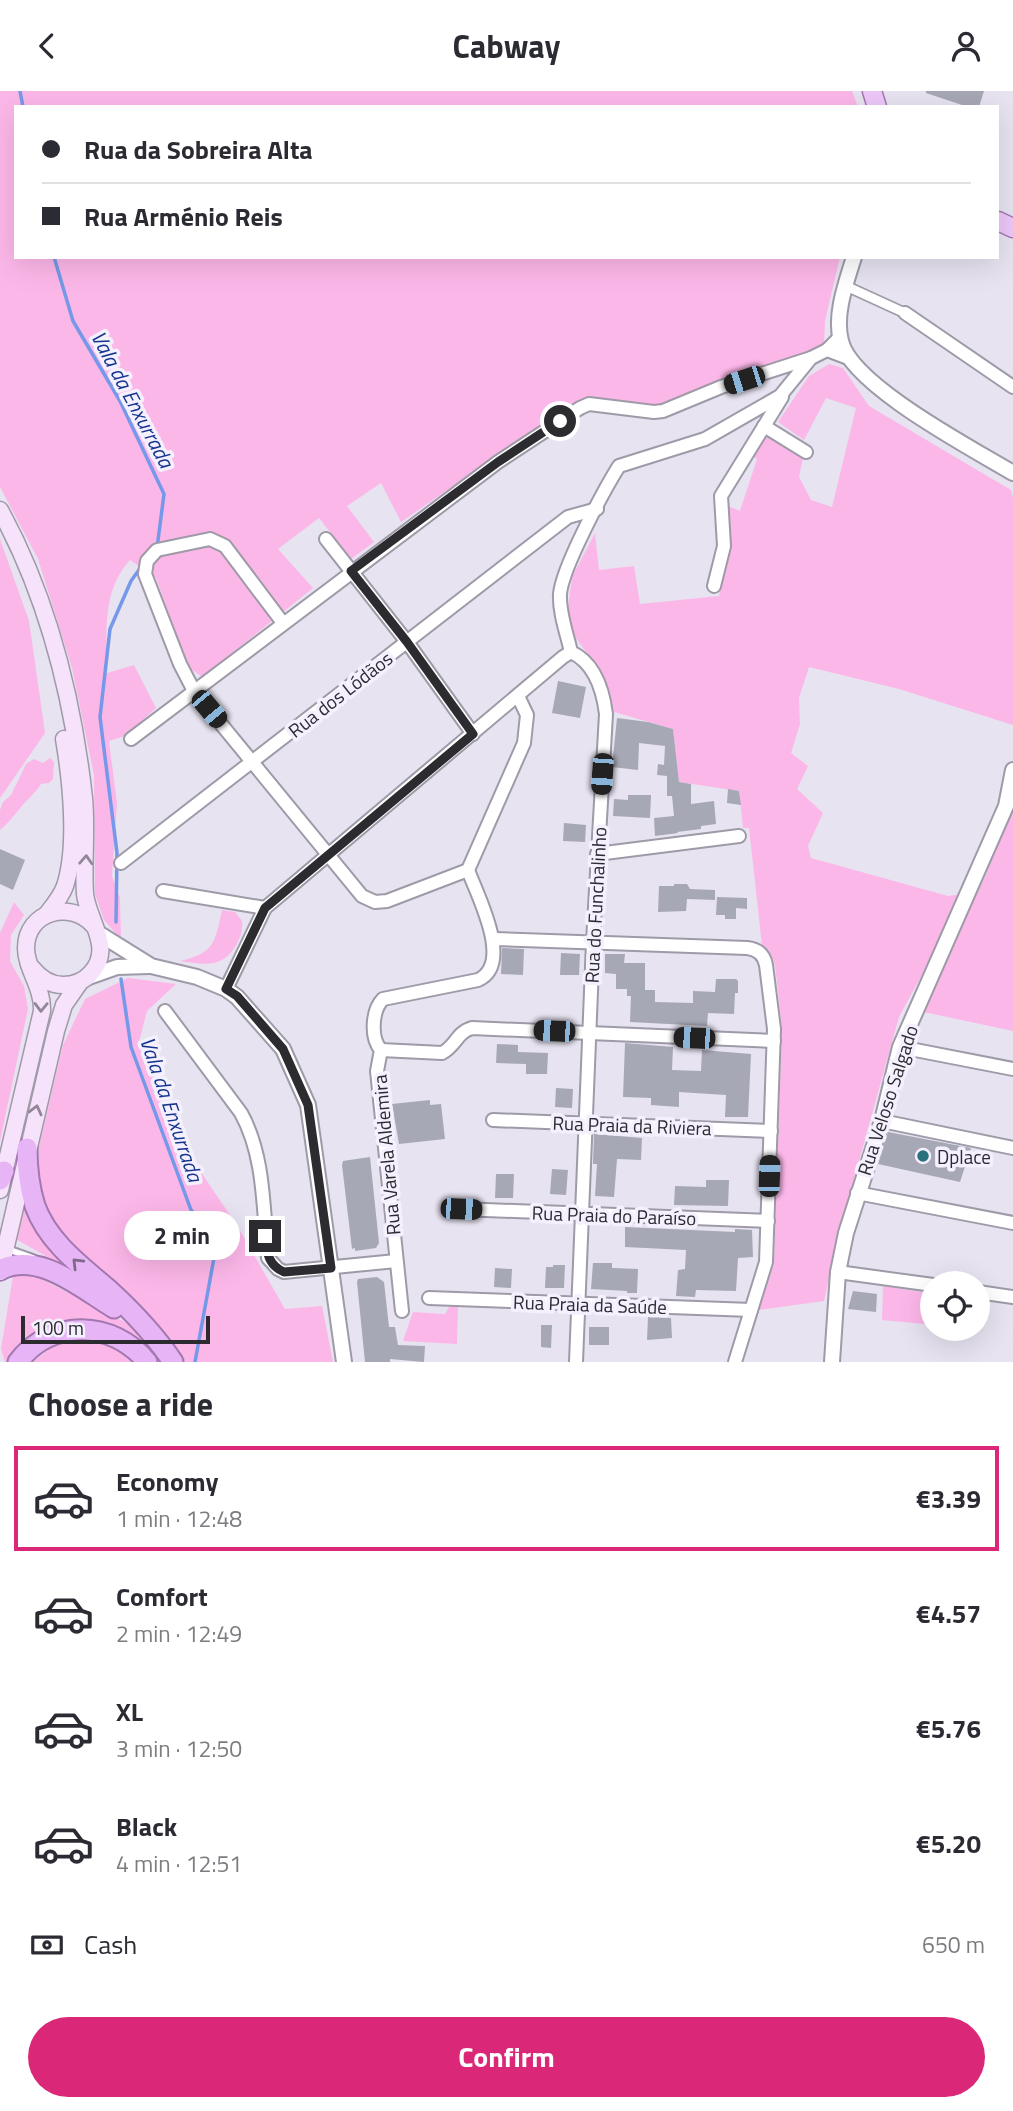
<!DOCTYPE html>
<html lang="en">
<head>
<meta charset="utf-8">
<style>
	body { margin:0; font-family:"Titillium Web",sans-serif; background:#f7f7f7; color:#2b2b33; height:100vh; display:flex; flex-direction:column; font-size:26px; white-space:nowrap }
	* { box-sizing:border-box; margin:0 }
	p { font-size:23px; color:#7c7c81 }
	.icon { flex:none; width:38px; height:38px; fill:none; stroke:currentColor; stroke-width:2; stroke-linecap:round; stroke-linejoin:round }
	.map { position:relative; height:1271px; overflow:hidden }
	.details { display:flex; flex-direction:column; background:#fff; flex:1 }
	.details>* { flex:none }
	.top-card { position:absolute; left:14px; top:14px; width:985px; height:154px; border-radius:0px; box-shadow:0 7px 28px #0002; display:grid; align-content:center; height:154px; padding:0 28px; background:#fff }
	.fabs { position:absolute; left:920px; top:1180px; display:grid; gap:14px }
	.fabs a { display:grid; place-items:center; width:70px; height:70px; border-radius:50%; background:#fff; box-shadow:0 7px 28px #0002; font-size:35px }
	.scale { position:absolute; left:21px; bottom:18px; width:189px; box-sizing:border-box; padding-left:7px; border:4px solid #2c2b30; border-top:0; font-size:19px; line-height:24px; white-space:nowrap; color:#2c2b30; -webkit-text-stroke:5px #f5f0fe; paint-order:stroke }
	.end { position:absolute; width:32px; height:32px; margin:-16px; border:9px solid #2c2b30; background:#fff; box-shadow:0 0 0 4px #fff }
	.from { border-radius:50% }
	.bubble { position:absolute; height:49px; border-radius:24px; background:#fff; box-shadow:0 7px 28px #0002; font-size:23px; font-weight:700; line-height:49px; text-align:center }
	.car { position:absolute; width:21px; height:42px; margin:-21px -10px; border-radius:9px; box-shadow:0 0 5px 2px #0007; background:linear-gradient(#222 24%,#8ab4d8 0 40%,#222 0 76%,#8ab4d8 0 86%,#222 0) }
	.top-card b { display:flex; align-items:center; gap:24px; height:66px; font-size:26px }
	.top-card b+b { border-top:2px solid #e1e1e2 }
	.top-card i { width:18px; height:18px; background:#2b2b33 }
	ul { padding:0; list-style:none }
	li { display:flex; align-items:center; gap:21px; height:105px; margin:0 14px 10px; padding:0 14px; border:4px solid transparent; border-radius:0px }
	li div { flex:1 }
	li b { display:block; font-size:26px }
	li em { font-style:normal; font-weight:700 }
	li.selected { border-color:#db2777 }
	li>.icon { width:63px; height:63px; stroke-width:1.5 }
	h2 { padding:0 28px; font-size:32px; line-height:84px }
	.pay { display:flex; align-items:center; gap:18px; height:77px; padding:0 28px; font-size:26px }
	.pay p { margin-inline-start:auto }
	.action { display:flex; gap:14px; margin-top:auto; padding:14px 28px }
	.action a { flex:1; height:80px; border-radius:42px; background:#db2777; color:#fff; font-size:28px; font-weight:700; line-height:80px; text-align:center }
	header { display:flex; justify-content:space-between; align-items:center; height:91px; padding:0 28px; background:#fff; font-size:32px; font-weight:700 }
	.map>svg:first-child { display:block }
	.green { fill:#fcb7e9 }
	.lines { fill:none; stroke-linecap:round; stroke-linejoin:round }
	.stream { stroke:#7599e8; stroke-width:3.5 }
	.building { fill:#a7a8b5 }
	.service-casing { stroke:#9e9aa7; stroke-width:10 }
	.pedestrian-casing { stroke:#9e9aa7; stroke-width:12 }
	.minor-casing { stroke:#9e9aa7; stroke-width:16 }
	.tertiary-casing { stroke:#9e9aa7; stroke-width:18 }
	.secondary-casing { stroke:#9e9aa7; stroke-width:19 }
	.primary-casing { stroke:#a278af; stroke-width:21 }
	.trunk-casing { stroke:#a278af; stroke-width:23 }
	.service { stroke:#fff; stroke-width:6 }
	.pedestrian { stroke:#fff; stroke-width:9 }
	.minor { stroke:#fff; stroke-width:12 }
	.tertiary { stroke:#fff; stroke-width:14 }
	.secondary { stroke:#f6e3fb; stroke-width:16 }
	.primary { stroke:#edc7f8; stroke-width:18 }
	.trunk { stroke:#e7b4f6; stroke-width:19 }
	.oneway { stroke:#918796 }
	.oneway2 { stroke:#806989 }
	.route { stroke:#2c2b30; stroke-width:9 }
	.poi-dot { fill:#29717d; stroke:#f5f0fe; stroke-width:2.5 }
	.labels { text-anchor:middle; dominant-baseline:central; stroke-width:7; stroke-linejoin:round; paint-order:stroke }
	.street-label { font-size:19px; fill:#2c2b30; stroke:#f5f0fe }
	.poi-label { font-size:19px; fill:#2c2b30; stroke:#f5f0fe; text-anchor:start }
	.water-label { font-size:21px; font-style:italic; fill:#14348e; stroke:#f5f0fe }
</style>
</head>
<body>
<header><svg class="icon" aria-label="back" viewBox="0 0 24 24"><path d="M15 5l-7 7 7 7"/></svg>Cabway<svg class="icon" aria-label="person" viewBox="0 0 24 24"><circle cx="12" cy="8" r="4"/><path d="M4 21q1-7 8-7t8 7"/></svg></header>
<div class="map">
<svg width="1013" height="1271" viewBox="0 0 1013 1271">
	<rect width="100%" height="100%" fill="#e7e3f1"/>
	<!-- green -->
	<g class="green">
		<path d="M0 0H852L858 16H16V166H840L825 230 824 254 660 316 589 307 565 318 401 431 381 392 347 415 374 451 351 468 319 427 278 458 313 497 202 586 187 575 156 487 130 469C101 501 107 542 107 582L134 574 156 617 125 645 109 650 117 712 112 785 120 807 121 848 104 829 95 803 94 684 72 577 38 468 0 396Z"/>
		<path d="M829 273 843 277 869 315 1011 399 1013 407V634L899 598 809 576 799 607 800 633 791 662 808 675 797 698 823 722 808 755 811 767 948 805 962 803 944 843 899 926 839 1142 824 1210 759 1219 774 1172 782 937 775 874 770 863 762 855 749 737H743L739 700 679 691 673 638 614 621 602 583 573 543 568 517 572 486 595 442 599 479 634 475 640 513 719 505 729 452 728 415 740 420 757 368 751 364 764 339 803 367 799 386 811 409 832 416 856 317 826 307 804 349 778 331 809 285Z"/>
		<path d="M0 448 29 530 45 642 0 707Z"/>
		<path d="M50 667 54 671 53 688 49 692 41 693C34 704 24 711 17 721 11 728 7 733 0 739V719L3 711 11 704 26 673 34 668 43 672Z"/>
		<path d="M1008 721 1013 722V940L919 920 986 784Z"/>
		<path d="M14 811 24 824 11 844 10 870 24 895 28 918 0 1050V842Z"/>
		<path d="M222 819 235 821 242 830C243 840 240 848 235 856 221 878 203 873 180 870 215 862 215 851 222 819Z"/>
		<path d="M128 887 176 893 147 920 139 951 182 1053 238 1136 285 1218 322 1215 333 1271H179L165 1248 131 1205 74 1157 38 1113 39 1056 63 954 85 908Z"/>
		<path d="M23 1109 79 1184 14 1147Z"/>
		<path d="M26 1180 125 1231 147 1248 164 1271H156L146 1253 119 1236 83 1230 9 1271H5L1 1258 13 1185Z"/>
		<path d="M883 1195 927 1202 924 1233 882 1229Z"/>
		<path d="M458 1215 457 1253 403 1250 413 1221 445 1223 449 1216Z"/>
		<path d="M84 1248C103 1251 119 1256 132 1271H33L54 1254Z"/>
	</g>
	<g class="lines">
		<!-- stream -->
		<g class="stream">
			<path d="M20 0 23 16"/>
			<path d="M54 166 73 230 120 310 164 403 157 457"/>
			<path d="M116 831 117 762 100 626 110 538 131 490 141 476"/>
			<path d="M121 888 131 956 191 1119 218 1145 195 1271"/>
		</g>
	</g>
	<!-- building -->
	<g class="building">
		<path d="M926 0H984L979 16H968L926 2Z"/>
		<path d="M558 590 586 596 580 627 552 622Z"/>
		<path d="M617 627 648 631 673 638 679 691 691 693V713L714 710 716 733 701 735V738L677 741 678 742 655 745 654 727 674 725 672 705H667V685L657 684 658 673 664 674 665 655 639 652 638 679 612 676Z"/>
		<path d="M728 698 739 700 741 714 727 712Z"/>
		<path d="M628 704H651L650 727 613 725 614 708 628 709Z"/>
		<path d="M564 732 586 734 585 751 563 750Z"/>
		<path d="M0 758 25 769 13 799 0 793Z"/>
		<path d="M674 793H687L690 798 715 799V809L687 808 686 820 658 821 659 795H674Z"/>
		<path d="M717 806 747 807V818L736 817V828H725V824H716Z"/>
		<path d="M502 857 524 858 523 884 501 883Z"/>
		<path d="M561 862 580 863 579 884H560Z"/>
		<path d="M605 863H625L624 872H645V899H655V911L693 912V900L715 901 716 888H736L738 890V902H735L734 923 708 922 707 935 630 931 631 905H627V898H616V883L605 882Z"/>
		<path d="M625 952 673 956 672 979 701 980 702 959 751 963 748 1026H725L726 1004 679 1001V1016L651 1014V1007L623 1006Z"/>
		<path d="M497 953 518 954V961L548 962 547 983H526V973L496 972Z"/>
		<path d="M556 997 573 998 572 1017 555 1016Z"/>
		<path d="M430 1009V1014L441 1013 445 1048 399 1053 392 1013Z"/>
		<path d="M888 1041 971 1057 960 1091 878 1073Z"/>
		<path d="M594 1043 642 1047 641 1069 617 1068 614 1106 595 1105 597 1073H593Z"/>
		<path d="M370 1066 379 1152 376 1157 355 1160V1157L352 1158 342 1074 343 1070Z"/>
		<path d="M552 1078 568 1079 566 1104 550 1103Z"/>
		<path d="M496 1083H514L513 1107H495Z"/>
		<path d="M706 1089H729L728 1115 674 1114 675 1095 706 1096Z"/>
		<path d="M625 1136 735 1141V1138L752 1139 753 1166 738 1167 736 1200 696 1199 695 1206 676 1205 678 1179 685 1178 686 1159 625 1156Z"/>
		<path d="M593 1172H612V1177L638 1178 637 1202H627V1200L591 1198Z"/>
		<path d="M553 1174H565L564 1197H545L546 1176H553Z"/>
		<path d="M495 1177 512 1178 511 1197 494 1196Z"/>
		<path d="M377 1186 384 1191 389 1236H395L398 1254 425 1255 424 1271 390 1268V1271H365L357 1191 358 1188Z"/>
		<path d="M853 1200 877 1203 876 1221 848 1218Z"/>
		<path d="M648 1226 671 1227 672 1247 647 1249Z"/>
		<path d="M541 1234H552L551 1257 541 1256Z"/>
		<rect x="589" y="1236" width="20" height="18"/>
	</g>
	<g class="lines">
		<!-- service casing -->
		<g class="service-casing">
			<path id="service" d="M7 1158 33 1167"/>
		</g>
		<!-- pedestrian casing -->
		<g class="pedestrian-casing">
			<path id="pedestrian" d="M846 195 905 222"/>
		</g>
		<!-- minor casing -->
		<g class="minor-casing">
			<g id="minor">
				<path d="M905 222 1013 296"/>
				<path d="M840 246 827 259 848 267"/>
				<path d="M764 335 806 361"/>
				<path d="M326 448 407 551 473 643"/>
				<path d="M714 495 724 455 721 405 782 306"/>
				<path d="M283 532 225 455 210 448 157 459 147 470 145 483 180 573 194 600 362 805 375 811 387 810 468 779"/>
				<path d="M131 648 498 371 580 317 589 313 654 321 663 320 721 296 811 267"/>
				<path d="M597 763 739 745"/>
				<path d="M121 772 568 426 597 418"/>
				<path d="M163 800 265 817"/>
				<path d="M494 848 747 857C757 858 764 863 766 874L774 938 766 1171 735 1271"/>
				<path d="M226 898 265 817 563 566 571 561"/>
				<path d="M165 920 241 1022C265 1065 263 1119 268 1167L278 1178 284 1181 396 1170"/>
				<path d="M900 956 1013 978"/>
				<path d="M381 959C370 947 372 919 383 908L478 889C514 873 477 804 468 779L524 652 527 624 518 605"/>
				<path d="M381 959 442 962C455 956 457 941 472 937L774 950"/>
				<path d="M381 959 377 980 402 1220"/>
				<path d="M493 1029 771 1040"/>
				<path d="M882 1030 1013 1057"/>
				<path d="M857 1102 1013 1132"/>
				<path d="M461 1118 768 1130"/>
				<path d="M838 1181 933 1194"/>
				<path d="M978 1201 1013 1206"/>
				<path d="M429 1207 751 1219"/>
				<path d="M576 1271 593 851 606 623C603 599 595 572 571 561 567 543 559 522 560 503 562 477 604 399 619 375L705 348 780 305 811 267 827 259"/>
			</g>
		</g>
		<!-- tertiary casing -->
		<g class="tertiary-casing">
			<g id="tertiary">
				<path d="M854 166C846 192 834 224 841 250 851 294 973 358 1013 382"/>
				<path d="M98 842 151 875 197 886 226 898 237 906 283 958 308 1014 344 1271"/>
				<path d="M86 887 117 876 149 875"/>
				<path d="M832 1271 838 1181 846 1142 882 1030 900 956 1006 715 1013 679"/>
			</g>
		</g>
		<!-- secondary casing -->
		<g class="secondary-casing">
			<g id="secondary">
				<path d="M0 419C48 507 73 608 84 707 87 739 83 771 85 803 88 830 114 857 91 882 84 890 74 894 63 894 50 894 40 887 32 877"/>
				<path d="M47 823C54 814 61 806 65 795 78 755 71 689 64 648"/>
				<path d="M0 1099 42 920C43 896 26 878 26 857 26 820 71 809 93 834"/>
				<path d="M0 1181 56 940 64 914 80 891"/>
			</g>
		</g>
		<!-- primary casing -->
		<g class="primary-casing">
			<g id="primary">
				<path d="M872 0 877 16"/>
				<path d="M998 130 1013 137"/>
			</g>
		</g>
		<!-- trunk casing -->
		<g class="trunk-casing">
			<g id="trunk">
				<path d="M27 1057C27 1078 29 1096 35 1115 48 1151 81 1175 109 1199 133 1221 155 1244 173 1271"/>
				<path d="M0 1089 4 1080"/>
				<path d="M0 1179C38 1159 82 1198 114 1217"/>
				<path d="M18 1271C51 1227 113 1229 147 1271"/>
			</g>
		</g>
		<!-- service -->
		<use href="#service" class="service"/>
		<!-- pedestrian -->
		<use href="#pedestrian" class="pedestrian"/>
		<!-- minor -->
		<use href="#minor" class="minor"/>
		<!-- tertiary -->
		<use href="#tertiary" class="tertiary"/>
		<!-- secondary -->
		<use href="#secondary" class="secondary"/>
		<!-- primary -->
		<use href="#primary" class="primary"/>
		<!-- trunk -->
		<use href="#trunk" class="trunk"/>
	</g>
	<!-- one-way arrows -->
	<defs><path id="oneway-chevron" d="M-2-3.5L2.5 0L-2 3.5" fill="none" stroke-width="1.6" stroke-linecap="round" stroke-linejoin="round" transform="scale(1.75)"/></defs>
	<g class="oneway">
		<use href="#oneway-chevron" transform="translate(86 769) rotate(-87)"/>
		<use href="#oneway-chevron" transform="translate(41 916) rotate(91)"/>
		<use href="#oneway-chevron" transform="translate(36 1019) rotate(-76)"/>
	</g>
	<use class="oneway2" href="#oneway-chevron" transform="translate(77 1172) rotate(-135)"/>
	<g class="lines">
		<!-- route -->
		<path class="route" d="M265 1145C267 1162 268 1174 284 1181L331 1177 308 1014 283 958 237 905 226 898 265 817 473 643 407 551 351 480 498 371 560 330"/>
	</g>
	<!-- markers -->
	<circle class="poi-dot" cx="923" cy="1065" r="7"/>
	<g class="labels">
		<!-- street labels -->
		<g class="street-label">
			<text transform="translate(340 603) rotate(-38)">Rua dos Lódãos</text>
			<text transform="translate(595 814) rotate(-87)">Rua do Funchalinho</text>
			<text transform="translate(887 1009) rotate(-72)">Rua Veloso Salgado</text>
			<text transform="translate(632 1034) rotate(2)">Rua Praia da Riviera</text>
			<text transform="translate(386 1064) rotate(-95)">Rua Varela Aldemira</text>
			<text transform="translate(614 1124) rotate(2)">Rua Praia do Paraíso</text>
			<text transform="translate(590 1213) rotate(2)">Rua Praia da Saúde</text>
		</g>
		<!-- poi labels -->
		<g class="poi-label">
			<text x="937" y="1065">Dplace</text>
		</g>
		<!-- water labels -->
		<g class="water-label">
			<text transform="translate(133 308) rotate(62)">Vala da Enxurrada</text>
			<text transform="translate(172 1018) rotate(71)">Vala da Enxurrada</text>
		</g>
	</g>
</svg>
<div class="fabs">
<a><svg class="icon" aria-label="locate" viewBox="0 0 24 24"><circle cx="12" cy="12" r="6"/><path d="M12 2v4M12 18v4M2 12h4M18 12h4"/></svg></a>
</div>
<div class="scale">100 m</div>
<i class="end from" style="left:560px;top:330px"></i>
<i class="end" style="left:265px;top:1145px"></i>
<div class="bubble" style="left:124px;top:1120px;width:116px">2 min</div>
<i class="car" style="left:744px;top:289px;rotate:252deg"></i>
<i class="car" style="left:209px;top:618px;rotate:140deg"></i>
<i class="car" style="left:602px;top:683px;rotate:184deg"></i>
<i class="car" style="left:554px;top:940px;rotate:272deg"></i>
<i class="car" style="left:694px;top:947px;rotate:272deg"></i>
<i class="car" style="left:769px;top:1085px;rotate:2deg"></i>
<i class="car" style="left:461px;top:1118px;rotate:92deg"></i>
<div class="top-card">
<b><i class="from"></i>Rua da Sobreira Alta</b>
<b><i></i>Rua Arménio Reis</b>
</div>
</div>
<section class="details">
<h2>Choose a ride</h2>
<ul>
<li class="selected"><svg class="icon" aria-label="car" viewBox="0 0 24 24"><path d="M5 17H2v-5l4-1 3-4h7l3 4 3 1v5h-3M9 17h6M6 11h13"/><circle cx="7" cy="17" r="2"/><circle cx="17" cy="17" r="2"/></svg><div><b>Economy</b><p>1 min · 12:48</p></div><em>€3.39</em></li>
<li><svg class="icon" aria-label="car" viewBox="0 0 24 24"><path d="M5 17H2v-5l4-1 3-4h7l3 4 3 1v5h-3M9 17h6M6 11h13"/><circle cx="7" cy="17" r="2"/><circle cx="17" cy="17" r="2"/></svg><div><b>Comfort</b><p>2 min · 12:49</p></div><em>€4.57</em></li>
<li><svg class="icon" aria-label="car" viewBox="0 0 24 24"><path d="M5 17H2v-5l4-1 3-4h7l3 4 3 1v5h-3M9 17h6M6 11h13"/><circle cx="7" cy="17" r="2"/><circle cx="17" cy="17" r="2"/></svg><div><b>XL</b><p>3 min · 12:50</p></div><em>€5.76</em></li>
<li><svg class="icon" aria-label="car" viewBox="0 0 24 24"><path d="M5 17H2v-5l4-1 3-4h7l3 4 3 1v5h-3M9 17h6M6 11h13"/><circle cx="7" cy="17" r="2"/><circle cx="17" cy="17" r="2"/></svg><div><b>Black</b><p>4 min · 12:51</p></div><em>€5.20</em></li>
</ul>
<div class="pay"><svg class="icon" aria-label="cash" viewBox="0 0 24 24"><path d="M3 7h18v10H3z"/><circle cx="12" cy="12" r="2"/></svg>Cash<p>650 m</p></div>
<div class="action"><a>Confirm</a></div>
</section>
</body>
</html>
